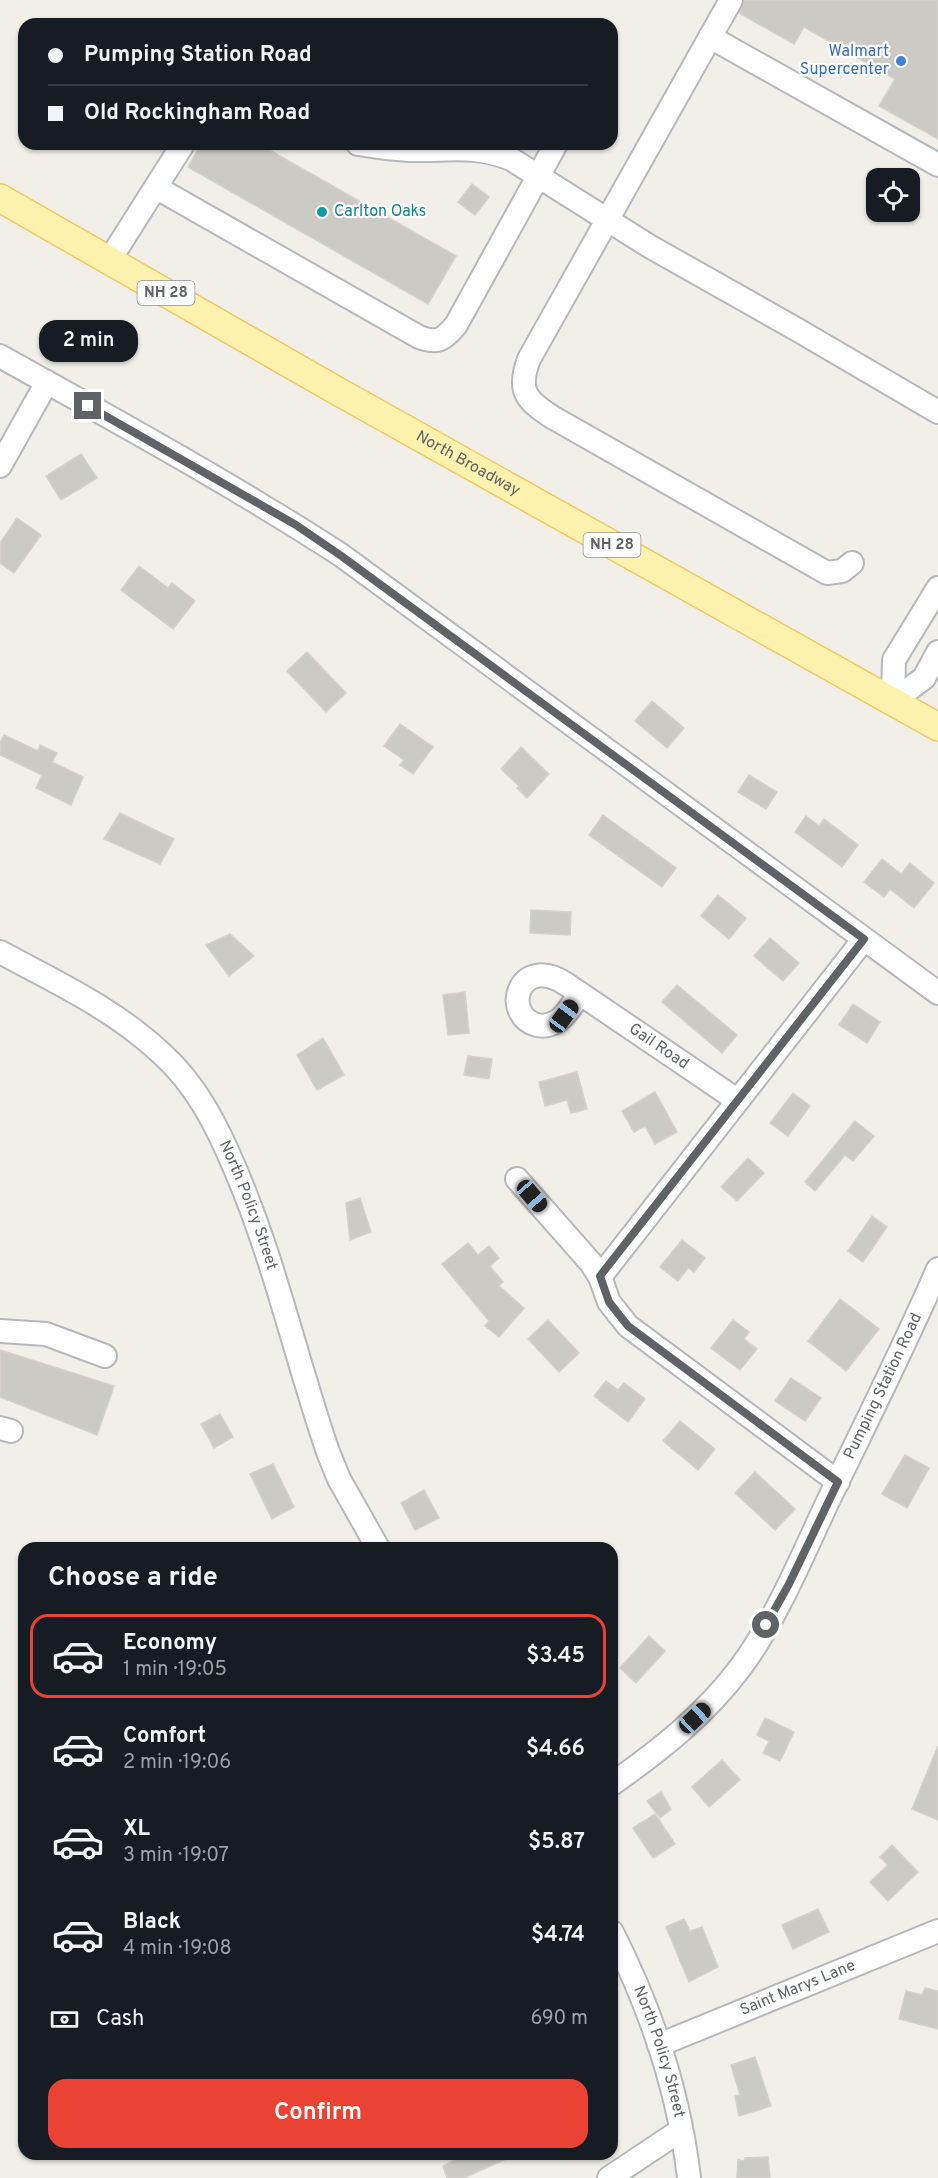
<!DOCTYPE html>
<html lang="en">
<head>
<meta charset="utf-8">
<style>
	body { margin:0; font-family:Overpass,sans-serif; background:#20242c; color:#f1f3f6; height:100vh; display:flex; flex-direction:column; font-size:22px; white-space:nowrap }
	* { box-sizing:border-box; margin:0 }
	p { font-size:20px; color:#9ea1a6 }
	.icon { flex:none; width:33px; height:33px; fill:none; stroke:currentColor; stroke-width:2; stroke-linecap:round; stroke-linejoin:round }
	.map { position:relative; flex:1; overflow:hidden }
	.drawer { position:absolute; left:18px; top:1542px; width:600px; height:618px; display:flex; flex-direction:column; background:#171b24; border-radius:18px; box-shadow:0 2px 4px #0004 }
	.drawer>* { flex:none }
	.hud { position:absolute; left:18px; top:18px; width:600px; height:132px; border-radius:18px; box-shadow:0 2px 4px #0004; display:grid; align-content:center; height:132px; padding:0 30px; background:#171b24 }
	.controls { position:absolute; left:866px; top:168px; display:grid; gap:12px }
	.controls a { display:grid; place-items:center; width:54px; height:54px; border-radius:12px; background:#171b24; box-shadow:0 2px 4px #0004; font-size:30px }
	.end { position:absolute; width:27px; height:27px; margin:-14px; border:8px solid #5f6368; background:#fff; box-shadow:0 0 0 3px #fff }
	.from { border-radius:50% }
	.bubble { position:absolute; height:42px; border-radius:18px; background:#171b24; box-shadow:0 2px 4px #0004; font-size:20px; font-weight:600; line-height:42px; text-align:center }
	.car { position:absolute; width:18px; height:36px; margin:-18px -9px; border-radius:8px; box-shadow:0 0 4px 2px #0007; background:linear-gradient(#222 24%,#8ab4d8 0 40%,#222 0 76%,#8ab4d8 0 86%,#222 0) }
	.hud b { display:flex; align-items:center; gap:21px; height:57px; font-size:22px }
	.hud b+b { border-top:2px solid #363941 }
	.hud i { width:15px; height:15px; background:#f1f3f6 }
	ul { padding:0; list-style:none }
	li { display:flex; align-items:center; gap:18px; height:84px; margin:0 12px 9px; padding:0 18px; border:3px solid transparent; border-radius:18px }
	li div { flex:1 }
	li b { display:block; font-size:22px }
	li em { font-style:normal; font-weight:600 }
	li.on { border-color:#ea4335 }
	li>.icon { width:54px; height:54px; stroke-width:1.5 }
	h2 { padding:0 30px; font-size:27px; line-height:72px }
	.pay { display:flex; align-items:center; gap:15px; height:66px; padding:0 30px; font-size:22px }
	.pay p { margin-inline-start:auto }
	.cta { display:flex; gap:12px; margin-top:auto; padding:12px 30px }
	.cta a { flex:1; height:69px; border-radius:18px; background:#ea4335; color:#fff; font-size:24px; font-weight:600; line-height:69px; text-align:center }
	.map>svg:first-child { display:block }
	.building { fill:#cccac5; stroke:#d6d1c6; stroke-width:1.5 }
	.lines { fill:none; stroke-linecap:round; stroke-linejoin:round }
	.minor-casing { stroke:#b5b8bc; stroke-width:26 }
	.major-casing { stroke:#f2c960; stroke-width:30 }
	.minor { stroke:#fff; stroke-width:22 }
	.major { stroke:#fff2af; stroke-width:27 }
	.route { stroke:#5f6368; stroke-width:8 }
	.shop-dot { fill:#3f7fe0; stroke:#fff; stroke-width:2 }
	.culture-dot { fill:#0f9aa8; stroke:#fff; stroke-width:2 }
	.labels { text-anchor:middle; dominant-baseline:central; stroke-width:4.5; stroke-linejoin:round; paint-order:stroke }
	.shield { fill:#fff; stroke:#8f9295; stroke-width:1.5 }
	.shield-label { font-size:15px; font-weight:bold; fill:#5f6368 }
	.shop-label { font-size:16px; fill:#366cbe; stroke:#fff; text-anchor:end }
	.culture-label { font-size:16px; fill:#0d838f; stroke:#fff; text-anchor:start }
	.street-label { font-size:16px; fill:#5f6368; stroke:#fff }
</style>
</head>
<body>
<div class="map">
<svg width="938" height="2178" viewBox="0 0 938 2178">
	<rect width="100%" height="100%" fill="#f1efe8"/>
	<!-- building -->
	<g class="building">
		<path d="M744 0H938V139L879 106 895 79 804 27 794 44 739 13Z"/>
		<path d="M201 144H259L456 256 428 304 188 167Z"/>
		<path d="M472 184 489 197 475 215 458 202Z"/>
		<path d="M81 454 97 478 61 500 46 476Z"/>
		<path d="M17 518 41 535 14 573 0 563V543Z"/>
		<path d="M139 566 168 588 172 583 195 601 173 629 121 590Z"/>
		<path d="M307 652 346 693 326 712 287 671Z"/>
		<path d="M652 701 684 728 667 748 635 721Z"/>
		<path d="M400 724 433 747 413 774 400 765 404 760 384 746Z"/>
		<path d="M4 735 38 751 40 745 57 753 52 762 83 777 71 805 36 788 42 775 0 755V743Z"/>
		<path d="M521 747 549 774 527 798 517 788 519 786 501 769Z"/>
		<path d="M749 775 777 792 766 809 738 792Z"/>
		<path d="M120 813 174 839 160 864 104 839Z"/>
		<path d="M603 815 676 868 662 887 589 835Z"/>
		<path d="M806 816 819 826 824 819 858 845 842 867 795 832Z"/>
		<path d="M882 859 901 874 910 863 934 883 914 908 890 889 884 897 864 882Z"/>
		<path d="M718 895 746 918 729 939 701 916Z"/>
		<path d="M531 910 571 912 570 935 530 933Z"/>
		<path d="M230 934 254 956 229 976 206 945Z"/>
		<path d="M770 938 799 963 783 981 754 956Z"/>
		<path d="M677 985 737 1035 722 1053 662 1002Z"/>
		<path d="M465 992 469 1033 448 1035 443 995Z"/>
		<path d="M853 1004 880 1022 867 1043 839 1025Z"/>
		<path d="M323 1038 344 1075 317 1090 297 1055Z"/>
		<path d="M468 1056 492 1059 489 1079 464 1075Z"/>
		<path d="M577 1072 587 1109 571 1113 567 1100 545 1106 539 1082Z"/>
		<path d="M655 1092 677 1132 655 1144 645 1126 634 1132 622 1111Z"/>
		<path d="M793 1093 810 1106 788 1136 770 1123Z"/>
		<path d="M855 1121 874 1136 853 1161 845 1155 815 1191 805 1182Z"/>
		<path d="M748 1158 764 1173 737 1201 721 1187Z"/>
		<path d="M360 1198 371 1232 350 1240 346 1203Z"/>
		<path d="M872 1216 887 1227 863 1262 848 1251Z"/>
		<path d="M682 1240 705 1258 694 1272 688 1268 678 1281 660 1267Z"/>
		<path d="M468 1243 478 1255 489 1246 499 1258 490 1266 503 1282 499 1286 524 1308 499 1337 485 1326 489 1321 442 1264Z"/>
		<path d="M840 1299 879 1329 846 1371 808 1341Z"/>
		<path d="M548 1320 579 1353 559 1372 528 1339Z"/>
		<path d="M733 1320 749 1332 744 1339 757 1349 740 1370 711 1348Z"/>
		<path d="M0 1350 114 1386 97 1435 0 1397Z"/>
		<path d="M791 1378 821 1398 805 1421 775 1401Z"/>
		<path d="M606 1381 618 1390 624 1383 645 1399 628 1422 594 1396Z"/>
		<path d="M220 1414 233 1437 214 1448 201 1424Z"/>
		<path d="M680 1421 715 1449 698 1470 663 1441Z"/>
		<path d="M905 1455 929 1468 907 1508 882 1494Z"/>
		<path d="M273 1464 294 1507 272 1519 250 1474Z"/>
		<path d="M755 1472 795 1509 775 1530 735 1493Z"/>
		<path d="M424 1490 439 1518 415 1530 401 1503Z"/>
		<path d="M649 1636 665 1651 636 1683 620 1668Z"/>
		<path d="M765 1718 794 1732 780 1761 763 1753 769 1741 757 1735Z"/>
		<path d="M938 1746V1820L912 1809Z"/>
		<path d="M722 1760 740 1780 709 1807 692 1787Z"/>
		<path d="M661 1792 671 1809 660 1818 647 1801Z"/>
		<path d="M655 1814 675 1844 653 1858 633 1828Z"/>
		<path d="M892 1845 918 1872 888 1901 870 1882 888 1865 880 1857Z"/>
		<path d="M818 1909 829 1932 793 1949 782 1925Z"/>
		<path d="M684 1919 690 1931 702 1927 718 1967 689 1982 666 1927Z"/>
		<path d="M925 1988 938 1991V2029L899 2019 906 1991 922 1995Z"/>
		<path d="M755 2057 771 2106 739 2116 735 2096 740 2095 731 2065Z"/>
		<path d="M466 2154H517L464 2178H447L443 2166Z"/>
		<path d="M768 2157 770 2178H737L738 2160 744 2161 745 2158Z"/>
	</g>
	<g class="lines">
		<!-- minor casing -->
		<g class="minor-casing">
			<g id="minor">
				<path d="M731 0 529 359C517 391 526 400 552 417L827 573 842 571 852 563"/>
				<path d="M710 37 938 165"/>
				<path d="M358 144C375 147 392 149 409 150 448 151 473 144 511 159L649 246 796 329 938 412"/>
				<path d="M157 188 419 337C438 344 443 340 456 325L556 144"/>
				<path d="M109 261 183 144"/>
				<path d="M0 356C114 420 230 483 341 555L938 993"/>
				<path d="M0 466 47 382"/>
				<path d="M893 701 894 660 938 588"/>
				<path d="M893 701 924 678 938 652"/>
				<path id="s1" d="M0 952C56 982 114 1009 161 1053 197 1085 218 1128 236 1171 275 1262 296 1359 328 1452L339 1479 378 1548"/>
				<path id="s2" d="M580 994C574 1002 568 1013 559 1020 553 1024 545 1027 537 1025 501 1015 518 953 566 984L737 1100"/>
				<path d="M517 1179 591 1263 600 1277 609 1302 628 1326 838 1482"/>
				<path d="M600 1277 864 939"/>
				<path d="M0 1331 46 1334 105 1356"/>
				<path d="M0 1428 11 1431"/>
				<path id="s3" d="M612 1784C659 1751 705 1715 740 1668 776 1620 803 1554 829 1499 866 1423 904 1347 938 1269"/>
				<path id="s4" d="M612 1932C651 2009 679 2092 689 2178"/>
				<path id="s5" d="M659 2045 938 1931"/>
				<path d="M609 2178 681 2130"/>
			</g>
		</g>
		<!-- major casing -->
		<g class="major-casing">
			<g id="major">
				<path id="s6" d="M0 198 332 388 938 727"/>
			</g>
		</g>
		<!-- minor -->
		<use href="#minor" class="minor"/>
		<!-- major -->
		<use href="#major" class="major"/>
	</g>
	<g class="lines">
		<!-- route -->
		<path class="route" d="M88 406 296 525 340 555 864 939 600 1276 609 1302 628 1326 838 1482 789 1584 766 1625"/>
	</g>
	<!-- markers -->
	<circle class="shop-dot" cx="901" cy="61" r="6"/>
	<circle class="culture-dot" cx="322" cy="212" r="6"/>
	<g class="labels">
		<!-- shield labels -->
		<g class="shield">
			<rect x="137.5" y="281" width="57" height="24" rx="4.5"/>
			<rect x="583.5" y="533" width="57" height="24" rx="4.5"/>
		</g>
		<g class="shield-label">
			<text x="166" y="293">NH 28</text>
			<text x="612" y="545">NH 28</text>
		</g>
		<!-- shop labels -->
		<g class="shop-label">
			<text x="889" y="52">Walmart<tspan x="889" dy="18">Supercenter</tspan></text>
		</g>
		<!-- culture labels -->
		<g class="culture-label">
			<text x="334" y="212">Carlton Oaks</text>
		</g>
		<!-- street labels -->
		<g class="street-label">
			<text stroke="none"><textPath href="#s6" startOffset="538">North Broadway</textPath></text>
			<text stroke="none"><textPath href="#s2" startOffset="267">Gail Road</textPath></text>
			<text stroke="none"><textPath href="#s1" startOffset="368">North Policy Street</textPath></text>
			<text stroke="none"><textPath href="#s3" startOffset="490">Pumping Station Road</textPath></text>
			<text stroke="none"><textPath href="#s5" startOffset="150">Saint Marys Lane</textPath></text>
			<text stroke="none"><textPath href="#s4" startOffset="129">North Policy Street</textPath></text>
		</g>
	</g>
</svg>
<div class="controls">
<a><svg class="icon" aria-label="locate" viewBox="0 0 24 24"><circle cx="12" cy="12" r="6"/><path d="M12 2v4M12 18v4M2 12h4M18 12h4"/></svg></a>
</div>
<i class="end from" style="left:766px;top:1625px"></i>
<i class="end" style="left:88px;top:406px"></i>
<div class="bubble" style="left:39px;top:320px;width:99px">2 min</div>
<i class="car" style="left:564px;top:1016px;rotate:36deg"></i>
<i class="car" style="left:532px;top:1196px;rotate:139deg"></i>
<i class="car" style="left:695px;top:1718px;rotate:47deg"></i>
<div class="hud">
<b><i class="from"></i>Pumping Station Road</b>
<b><i></i>Old Rockingham Road</b>
</div>
<section class="drawer">
<h2>Choose a ride</h2>
<ul>
<li class="on"><svg class="icon" aria-label="car" viewBox="0 0 24 24"><path d="M5 17H2v-5l4-1 3-4h7l3 4 3 1v5h-3M9 17h6M6 11h13"/><circle cx="7" cy="17" r="2"/><circle cx="17" cy="17" r="2"/></svg><div><b>Economy</b><p>1 min · 19:05</p></div><em>$3.45</em></li>
<li><svg class="icon" aria-label="car" viewBox="0 0 24 24"><path d="M5 17H2v-5l4-1 3-4h7l3 4 3 1v5h-3M9 17h6M6 11h13"/><circle cx="7" cy="17" r="2"/><circle cx="17" cy="17" r="2"/></svg><div><b>Comfort</b><p>2 min · 19:06</p></div><em>$4.66</em></li>
<li><svg class="icon" aria-label="car" viewBox="0 0 24 24"><path d="M5 17H2v-5l4-1 3-4h7l3 4 3 1v5h-3M9 17h6M6 11h13"/><circle cx="7" cy="17" r="2"/><circle cx="17" cy="17" r="2"/></svg><div><b>XL</b><p>3 min · 19:07</p></div><em>$5.87</em></li>
<li><svg class="icon" aria-label="car" viewBox="0 0 24 24"><path d="M5 17H2v-5l4-1 3-4h7l3 4 3 1v5h-3M9 17h6M6 11h13"/><circle cx="7" cy="17" r="2"/><circle cx="17" cy="17" r="2"/></svg><div><b>Black</b><p>4 min · 19:08</p></div><em>$4.74</em></li>
</ul>
<div class="pay"><svg class="icon" aria-label="cash" viewBox="0 0 24 24"><path d="M3 7h18v10H3z"/><circle cx="12" cy="12" r="2"/></svg>Cash<p>690 m</p></div>
<div class="cta"><a>Confirm</a></div>
</section>
</div>
</body>
</html>
